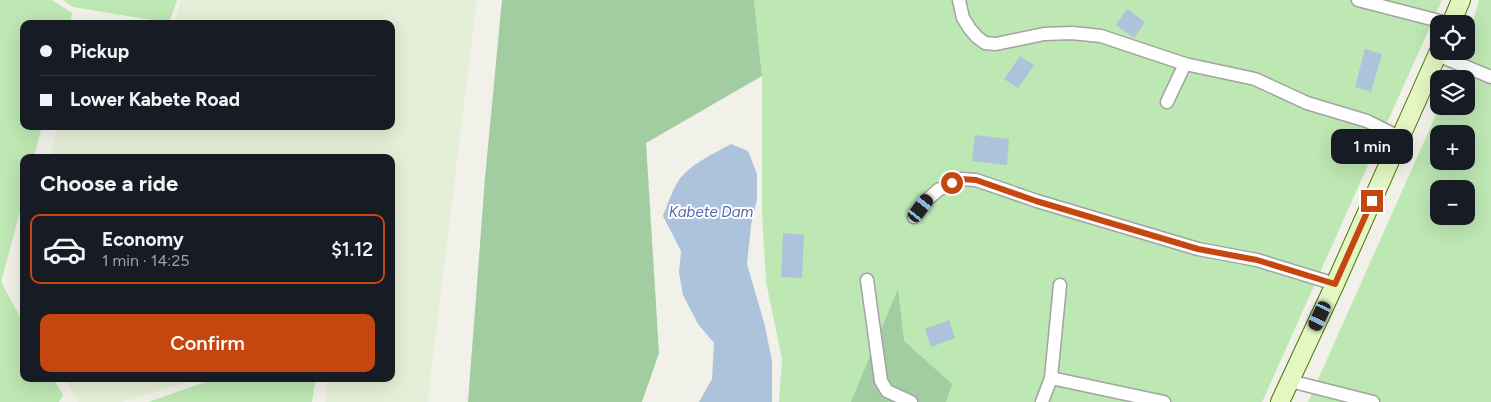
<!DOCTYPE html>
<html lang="en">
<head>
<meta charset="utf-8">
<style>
	body { margin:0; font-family:Figtree,sans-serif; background:#242831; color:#f1f3f6; height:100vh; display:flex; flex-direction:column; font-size:19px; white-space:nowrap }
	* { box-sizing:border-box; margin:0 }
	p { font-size:16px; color:#9ea1a6 }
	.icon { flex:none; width:28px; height:28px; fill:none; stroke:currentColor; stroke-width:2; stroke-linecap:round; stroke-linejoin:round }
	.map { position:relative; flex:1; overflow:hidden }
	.panel { position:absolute; left:20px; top:154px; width:375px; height:228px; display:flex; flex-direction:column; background:#171b24; border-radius:10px; box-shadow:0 5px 20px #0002 }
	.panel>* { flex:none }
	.guide { position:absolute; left:20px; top:20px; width:375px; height:110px; border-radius:10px; box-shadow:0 5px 20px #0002; display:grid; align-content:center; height:110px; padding:0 20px; background:#171b24 }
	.fabs { position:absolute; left:1430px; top:15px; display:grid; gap:10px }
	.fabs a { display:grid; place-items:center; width:45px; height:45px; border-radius:10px; background:#171b24; box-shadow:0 5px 20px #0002; font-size:25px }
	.end { position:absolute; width:22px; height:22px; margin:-11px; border:6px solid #c5460e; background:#fff; box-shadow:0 0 0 2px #fff }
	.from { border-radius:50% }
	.bubble { position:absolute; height:35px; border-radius:10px; background:#171b24; box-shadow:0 5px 20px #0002; font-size:16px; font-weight:600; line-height:35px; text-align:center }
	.car { position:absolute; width:15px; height:30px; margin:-15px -8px; border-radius:6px; box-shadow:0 0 4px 1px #0007; background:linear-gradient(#222 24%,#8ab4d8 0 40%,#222 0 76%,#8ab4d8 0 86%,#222 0) }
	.guide b { display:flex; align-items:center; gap:18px; height:48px; font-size:19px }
	.guide b+b { border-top:1px solid #363941 }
	.guide i { width:12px; height:12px; background:#f1f3f6 }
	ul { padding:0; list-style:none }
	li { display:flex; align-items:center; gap:15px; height:70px; margin:0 10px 8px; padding:0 10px; border:2px solid transparent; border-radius:10px }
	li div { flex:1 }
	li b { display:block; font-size:19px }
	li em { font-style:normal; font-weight:600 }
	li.selected { border-color:#c5460e }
	li>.icon { width:45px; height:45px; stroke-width:1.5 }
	h2 { padding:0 20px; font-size:22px; line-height:60px }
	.button { display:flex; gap:10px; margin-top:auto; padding:10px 20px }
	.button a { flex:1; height:58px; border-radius:10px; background:#c5460e; color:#fff; font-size:20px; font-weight:600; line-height:58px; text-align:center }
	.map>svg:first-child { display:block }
	.farmland { fill:#e5eed6 }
	.grass { fill:#bde7b3; fill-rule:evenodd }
	.forest { fill:#a1cda1 }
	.water { fill:#adc3db }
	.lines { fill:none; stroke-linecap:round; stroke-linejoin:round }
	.street-casing { stroke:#a3a3a3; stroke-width:15 }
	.secondary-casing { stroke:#4a750d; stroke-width:20 }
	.street { stroke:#fff; stroke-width:12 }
	.secondary { stroke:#e4f6c2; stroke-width:18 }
	.route { stroke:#c5460e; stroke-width:6 }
	.labels { text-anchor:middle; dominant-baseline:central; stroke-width:4; stroke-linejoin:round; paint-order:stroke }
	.water-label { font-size:15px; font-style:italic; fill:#5365ac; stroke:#fff }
</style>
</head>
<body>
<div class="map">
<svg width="1491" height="402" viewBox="0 0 1491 402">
	<rect width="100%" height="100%" fill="#f1f1e9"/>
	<!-- farmland -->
	<g class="farmland">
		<path d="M181 0H477L433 355 428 402H325L328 378H391V158L50 157 58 126H391V24H174Z"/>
		<path d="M65 378H199L122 402H78Z"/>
	</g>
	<!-- grass -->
	<g class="grass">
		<path d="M0 0H52L72 13 70 24H24V126H42L34 157 24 158V197L1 282 24 324V378H53L63 395 59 402H0Z"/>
		<path d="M63 0H177L169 23 73 7Z"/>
		<path d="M754 0H1442L1262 402H779L782 359 766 282 762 213V76Z"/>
		<path d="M1479 0H1491V402H1308L1440 106H1466V79H1452L1464 51H1466V46ZM1439 134H1466V161H1439ZM1439 189H1466V216H1439Z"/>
		<path d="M210 378H316L312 402H148L209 381Z"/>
	</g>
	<!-- forest -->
	<g class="forest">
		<path d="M502 0H754L762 76 646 143 659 353 642 402H468L485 178Z"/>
		<path d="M898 289 904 341 952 384 946 402H851Z"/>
	</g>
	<!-- water -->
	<g class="water">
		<path d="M1127 9 1145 22 1134 38 1116 25Z"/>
		<path d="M1365 49 1382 54 1371 92 1355 87Z"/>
		<path d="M1020 56 1034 65 1018 88 1004 79Z"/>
		<path d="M975 135 1009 139 1007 165 972 161Z"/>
		<path d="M731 144 748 151 757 174V199L751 225 747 264 765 326 772 361V402H699L712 379 714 343 698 324 683 295 679 273 681 251 663 216C668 203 675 182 684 174 697 161 715 153 731 144Z"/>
		<path d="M783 233 804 235 802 278 781 277Z"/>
		<path d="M949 320 955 338 931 347 925 329Z"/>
	</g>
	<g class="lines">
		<!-- street casing -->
		<g class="street-casing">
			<g id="street">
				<path d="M959 0 963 18 970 29 977 37 985 43 996 44 1044 34 1072 33 1101 36 1185 64 1255 79 1307 103 1367 121 1401 138"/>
				<path d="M1358 0 1451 24"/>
				<path d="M1437 55 1491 77"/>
				<path d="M1167 102 1185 64"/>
				<path d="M914 217 928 199 938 190 961 179 976 180 1037 201 1198 249 1257 260 1335 284"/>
				<path d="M867 280 881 381 887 391 911 402"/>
				<path d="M1051 378 1164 402"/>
				<path d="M1290 381 1373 402"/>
				<path d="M1042 402 1051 378 1060 285"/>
			</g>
		</g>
		<!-- secondary casing -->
		<g class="secondary-casing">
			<g id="secondary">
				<path d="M1451 24 1461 0"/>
				<path d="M1280 402 1335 284 1439 51"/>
			</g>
		</g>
		<!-- street -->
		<use href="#street" class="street"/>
		<!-- secondary -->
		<use href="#secondary" class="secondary"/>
	</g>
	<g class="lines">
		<!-- route -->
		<path class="route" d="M952 183 961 179 976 180 1036 201 1198 249 1257 260 1335 284 1372 201"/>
	</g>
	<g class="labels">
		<!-- water labels -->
		<g class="water-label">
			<text x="711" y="212">Kabete Dam</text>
		</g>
	</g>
</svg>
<div class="fabs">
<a><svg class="icon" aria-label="locate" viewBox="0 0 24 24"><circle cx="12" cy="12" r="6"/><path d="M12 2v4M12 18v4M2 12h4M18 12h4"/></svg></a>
<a><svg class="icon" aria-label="layers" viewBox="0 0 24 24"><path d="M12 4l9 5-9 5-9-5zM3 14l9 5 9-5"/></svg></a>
<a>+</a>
<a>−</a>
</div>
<i class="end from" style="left:952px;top:183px"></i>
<i class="end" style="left:1372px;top:201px"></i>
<div class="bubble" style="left:1331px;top:129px;width:82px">1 min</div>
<i class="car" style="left:921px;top:208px;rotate:37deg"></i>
<i class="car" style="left:1320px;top:316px;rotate:205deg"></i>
<div class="guide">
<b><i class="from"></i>Pickup</b>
<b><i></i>Lower Kabete Road</b>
</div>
<section class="panel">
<h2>Choose a ride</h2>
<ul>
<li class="selected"><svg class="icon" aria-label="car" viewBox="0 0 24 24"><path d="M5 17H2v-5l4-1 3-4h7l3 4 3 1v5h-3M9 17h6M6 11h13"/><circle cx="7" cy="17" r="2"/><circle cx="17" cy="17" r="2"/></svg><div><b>Economy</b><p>1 min · 14:25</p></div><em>$1.12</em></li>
</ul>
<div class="button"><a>Confirm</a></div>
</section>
</div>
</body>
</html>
